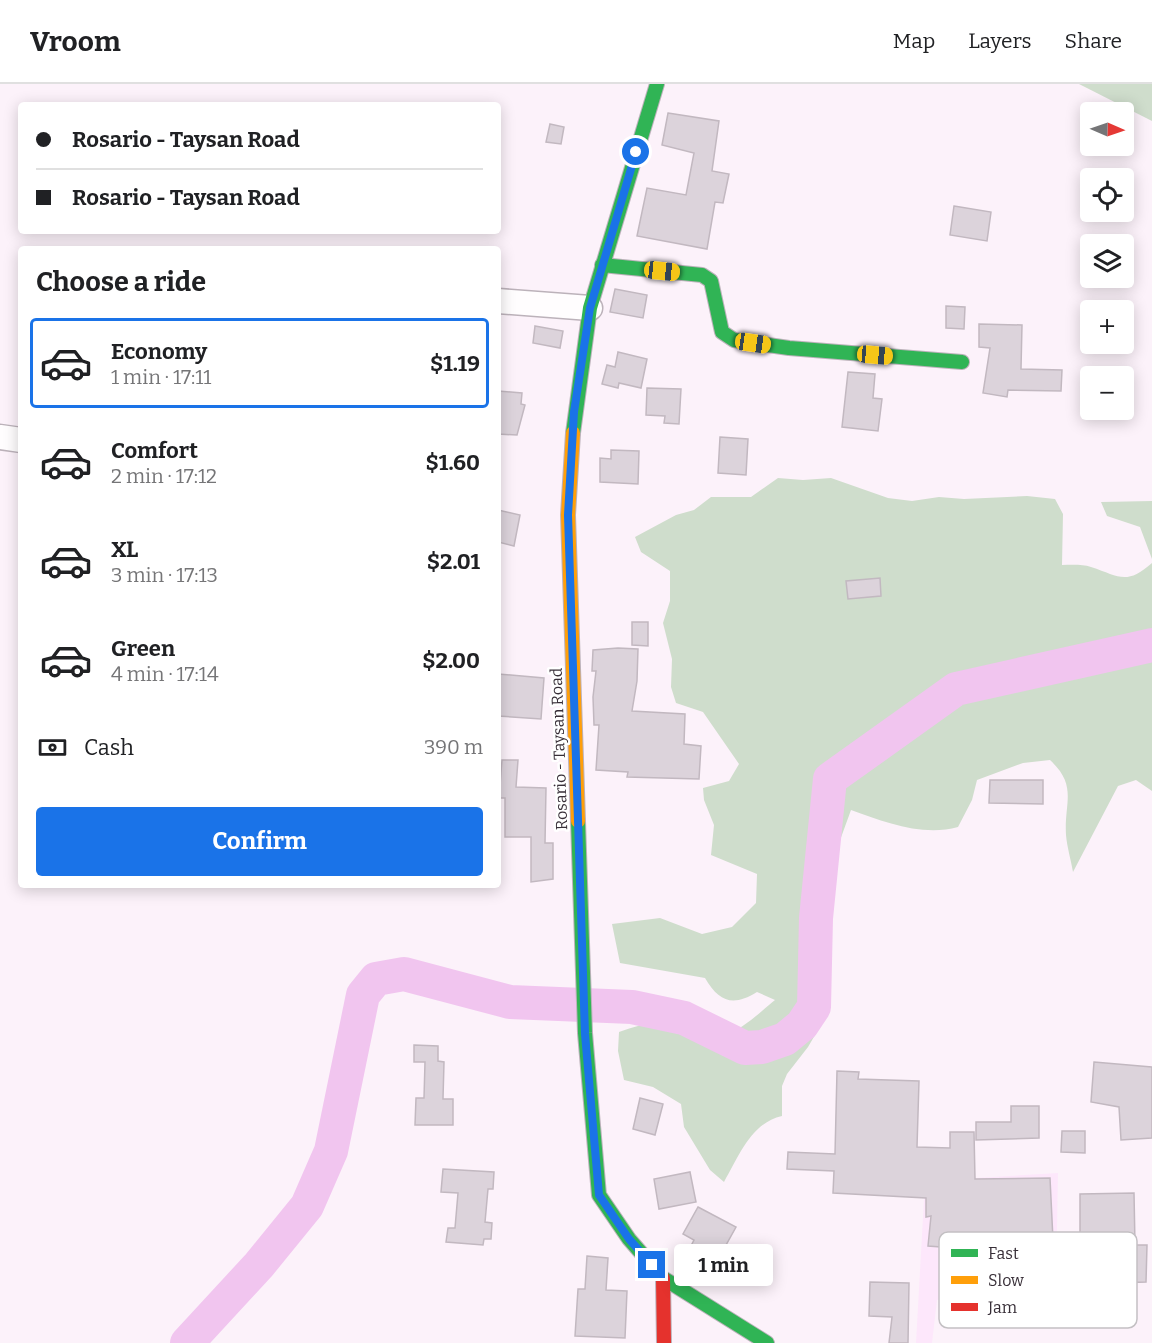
<!DOCTYPE html>
<html lang="en">
<head>
<meta charset="utf-8">
<style>
	body { margin:0; font-family:Bitter,serif; background:#f2f2f2; color:#202124; height:100vh; display:flex; flex-direction:column; font-size:22px; white-space:nowrap }
	* { box-sizing:border-box; margin:0 }
	p { font-size:20px; color:#757577 }
	.icon { flex:none; width:33px; height:33px; fill:none; stroke:currentColor; stroke-width:2; stroke-linecap:round; stroke-linejoin:round }
	.map { position:relative; flex:1; overflow:hidden }
	.sheet { position:absolute; left:18px; top:162px; width:483px; height:642px; display:flex; flex-direction:column; background:#fff; border-radius:6px; box-shadow:0 3px 15px #0003 }
	.sheet>* { flex:none }
	.hud { position:absolute; left:18px; top:18px; width:483px; height:132px; border-radius:6px; box-shadow:0 3px 15px #0003; display:grid; align-content:center; height:132px; padding:0 18px; background:#fff }
	.needle { width:39px; rotate:92deg }
	.buttons { position:absolute; left:1080px; top:18px; display:grid; gap:12px }
	.buttons a { display:grid; place-items:center; width:54px; height:54px; border-radius:6px; background:#fff; box-shadow:0 3px 15px #0003; font-size:30px }
	.end { position:absolute; width:27px; height:27px; margin:-14px; border:8px solid #1a73e8; background:#fff; box-shadow:0 0 0 3px #fff }
	.from { border-radius:50% }
	.bubble { position:absolute; height:42px; border-radius:6px; background:#fff; box-shadow:0 3px 15px #0003; font-size:20px; font-weight:700; line-height:42px; text-align:center }
	.car { position:absolute; width:18px; height:36px; margin:-18px -9px; border-radius:8px; box-shadow:0 0 4px 2px #0007; background:linear-gradient(#f5c518 24%,#345 0 40%,#f5c518 0 76%,#345 0 86%,#f5c518 0) }
	.hud b { display:flex; align-items:center; gap:21px; height:57px; font-size:22px }
	.hud b+b { border-top:2px solid #e0e0e0 }
	.hud i { width:15px; height:15px; background:#202124 }
	ul { padding:0; list-style:none }
	li { display:flex; align-items:center; gap:18px; height:90px; margin:0 12px 9px; padding:0 6px; border:3px solid transparent; border-radius:6px }
	li div { flex:1 }
	li b { display:block; font-size:22px }
	li em { font-style:normal; font-weight:700 }
	li.selected { border-color:#1a73e8 }
	li>.icon { width:54px; height:54px; stroke-width:1.5 }
	h2 { padding:0 18px; font-size:27px; line-height:72px }
	.pay { display:flex; align-items:center; gap:15px; height:66px; padding:0 18px; font-size:22px }
	.pay p { margin-inline-start:auto }
	.primary-button { display:flex; gap:12px; margin-top:auto; padding:12px 18px }
	.primary-button a { flex:1; height:69px; border-radius:6px; background:#1a73e8; color:#fff; font-size:24px; font-weight:700; line-height:69px; text-align:center }
	header { display:flex; align-items:center; gap:36px; box-sizing:border-box; height:84px; padding:0 30px; background:#fff; border-bottom:2px solid #e0e0e0 }
	header strong { font-size:28px }
	nav { display:flex; gap:33px; margin-inline-start:auto; font-size:21px }
	.map>svg:first-child { display:block }
	.built { fill:#fde7fb }
	.green { fill:#cfddcc }
	.lines { fill:none; stroke-linecap:round; stroke-linejoin:round }
	.river { stroke:#f1c5ef; stroke-width:34 }
	.building { fill:#dcd3db; stroke:#c2b8c0; stroke-width:1.5 }
	.street-casing { stroke:#bcb2ba; stroke-width:27 }
	.fast-casing { stroke:#bcb2ba; stroke-width:16 }
	.slow-casing { stroke:#bcb2ba; stroke-width:16 }
	.jam-casing { stroke:#bcb2ba; stroke-width:16 }
	.street { stroke:#fffdfe; stroke-width:24 }
	.fast { stroke:#30b455; stroke-width:14 }
	.slow { stroke:#ff9f0a; stroke-width:14 }
	.jam { stroke:#e5322d; stroke-width:14 }
	.route { stroke:#1a73e8; stroke-width:8 }
	.labels { text-anchor:middle; dominant-baseline:central; stroke-width:5; stroke-linejoin:round; paint-order:stroke }
	.street-label { font-size:16px; fill:#372e37; stroke:#fff }
	.key { fill:#fff; stroke:#c3c0c3; stroke-width:1.5 }
	.key-label { font-size:16px; fill:#372e37 }
</style>
</head>
<body>
<header>
<strong>Vroom</strong>
<nav><a>Map</a><a>Layers</a><a>Share</a></nav>
</header>
<div class="map">
<svg width="1152" height="1259" viewBox="0 0 1152 1259">
	<rect width="100%" height="100%" fill="#fcf2fa"/>
	<!-- built -->
	<path class="built" d="M1058 1089 1056 1200 937 1216 932 1259H916L925 1097Z"/>
	<!-- green -->
	<g class="green">
		<path d="M1079 0H1152V37Z"/>
		<path d="M778 394 803 396 831 394 888 414 912 417 939 413 964 415 1027 412 1055 415 1063 430 1062 481C1071 481 1082 480 1091 483 1119 492 1126 502 1152 479V707L1136 696 1118 702 1073 788C1071 776 1067 763 1066 751 1064 718 1078 702 1050 676L1023 679 977 696 972 716 958 743C923 753 884 738 851 726L831 781 822 939 808 963 787 990 782 1002V1032C751 1039 739 1072 724 1098L710 1086 684 1043 681 1020 653 1003 624 996 618 967 619 948C634 943 649 938 665 939 689 941 712 959 738 945 750 938 764 925 775 916L757 908C733 923 719 918 705 894L620 879 612 840 660 834 702 850 732 843 756 819 757 790 711 771 714 741 704 716 703 704 729 697 739 680 703 628 676 619 671 603 672 575 663 539 670 517V487L641 468 635 453 676 431 694 426 711 413H751Z"/>
		<path d="M1152 417V475L1140 443 1107 432 1101 418Z"/>
	</g>
	<g class="lines">
		<!-- river -->
		<path class="river" d="M187 1259 259 1181 307 1122 331 1067 363 911 376 895 404 890 510 918 632 923 684 934 745 964 762 963 785 955 802 941 814 923 816 834 830 695 956 605 1152 561"/>
	</g>
	<!-- building -->
	<g class="building">
		<path d="M668 29 719 37 712 87 729 90 723 119 715 118 707 165 637 152 647 104 686 111 694 69 662 61Z"/>
		<path d="M550 40 564 43 561 60 546 58Z"/>
		<path d="M954 122 991 128 987 157 950 151Z"/>
		<path d="M615 205 647 211 643 234 610 228Z"/>
		<path d="M946 222 965 223 964 245 946 244Z"/>
		<path d="M979 240 1022 241 1021 285 1062 286 1061 307 1008 306 1007 313 983 309 990 264 979 263Z"/>
		<path d="M535 242 563 247 560 264 533 259Z"/>
		<path d="M618 268 647 275 641 304 619 299 618 304 602 300 607 281 615 283Z"/>
		<path d="M848 288 875 290 873 314 882 315 878 347 842 343Z"/>
		<path d="M647 304 681 305 679 340 664 339 665 332 646 331Z"/>
		<path d="M498 307 522 309 521 320 525 321 517 351 498 350Z"/>
		<path d="M720 353 748 355 746 391 718 389Z"/>
		<path d="M611 366 639 367 638 400 600 398V374L611 375Z"/>
		<path d="M498 426 520 431 514 462 498 458Z"/>
		<path d="M880 494 881 512 848 515 846 497Z"/>
		<path d="M632 538H648V562L632 561Z"/>
		<path d="M618 564 638 565 637 597 632 627 685 630 684 660 701 662 699 695 627 693 628 688 596 686 599 641H594L593 613 596 587H592L593 566Z"/>
		<path d="M498 590 544 594 541 635 498 632Z"/>
		<path d="M502 676H518L516 703 546 704 545 759H553V795L531 798V753H505V714H499Z"/>
		<path d="M990 696H1043V720L989 719Z"/>
		<path d="M414 961 438 962V977L444 978 443 1015H453V1041H415L416 1014H424L425 978H414Z"/>
		<path d="M1094 978 1152 983V1054L1121 1056 1119 1023 1091 1018Z"/>
		<path d="M837 987 859 988 858 995 919 997 917 1063 950 1064V1048H974L975 1095 1050 1094 1055 1197 948 1211 941 1163 928 1162 931 1132 926 1133V1114L833 1109 834 1087 787 1085 788 1068 835 1070Z"/>
		<path d="M640 1014 663 1020 655 1051 633 1045Z"/>
		<path d="M1011 1022H1039V1054L976 1056V1038H1011Z"/>
		<path d="M1062 1047H1085V1069L1061 1068Z"/>
		<path d="M443 1085 494 1088 493 1105H488L485 1138 492 1139 491 1155H484L483 1161 446 1158 448 1144H455L458 1109 441 1108Z"/>
		<path d="M690 1088 696 1118 659 1125 654 1095Z"/>
		<path d="M1134 1109 1135 1161H1147L1146 1198 1115 1199 1080 1196V1110Z"/>
		<path d="M698 1123 736 1143 721 1170 717 1168 711 1179 702 1174 699 1180 685 1173 694 1156 683 1150Z"/>
		<path d="M587 1172 608 1174 606 1206 627 1207 625 1254 575 1252 578 1205H585Z"/>
		<path d="M870 1198 909 1199 908 1259H889L892 1233 869 1232Z"/>
	</g>
	<g class="lines">
		<!-- street casing -->
		<g class="street-casing">
			<g id="street">
				<path d="M498 217 590 224"/>
				<path d="M0 353 21 356"/>
			</g>
		</g>
		<!-- fast casing -->
		<g class="fast-casing">
			<g id="fast">
				<path d="M602 181 702 191 711 197 722 248 734 256 789 264 962 278"/>
				<path d="M573 349 590 224 657 0"/>
				<path d="M578 737 585 949 599 1111 629 1155 663 1194 767 1259"/>
			</g>
		</g>
		<!-- slow casing -->
		<g class="slow-casing">
			<path id="slow" d="M573 349 568 431 578 737"/>
		</g>
		<!-- jam casing -->
		<g class="jam-casing">
			<path id="jam" d="M663 1194 664 1259"/>
		</g>
		<!-- street -->
		<use href="#street" class="street"/>
		<!-- fast -->
		<use href="#fast" class="fast"/>
		<!-- slow -->
		<use href="#slow" class="slow"/>
		<!-- jam -->
		<use href="#jam" class="jam"/>
	</g>
	<g class="lines">
		<!-- route -->
		<path class="route" d="M636 68 590 224 574 328 568 431 585 950 599 1111 629 1155 652 1181"/>
	</g>
	<g class="labels">
		<!-- street labels -->
		<g class="street-label">
			<text transform="translate(559 665) rotate(-92)">Rosario - Taysan Road</text>
		</g>
	</g>
	<!-- legend -->
	<rect x="939" y="1148" width="198" height="96" rx="9" class="key"/>
	<rect x="951" y="1165" width="27" height="8" fill="#30b455"/>
	<rect x="951" y="1192" width="27" height="8" fill="#ff9f0a"/>
	<rect x="951" y="1219" width="27" height="8" fill="#e5322d"/>
	<g class="key-label">
		<text x="988" y="1175">Fast</text>
		<text x="988" y="1202">Slow</text>
		<text x="988" y="1229">Jam</text>
	</g>
</svg>
<div class="buttons">
<a><svg class="needle" viewBox="-14 -14 28 28"><path d="M0-13l5 13h-10z" fill="#e53935"/><path d="M0 13l5-13h-10z" fill="#757577"/></svg></a>
<a><svg class="icon" aria-label="locate" viewBox="0 0 24 24"><circle cx="12" cy="12" r="6"/><path d="M12 2v4M12 18v4M2 12h4M18 12h4"/></svg></a>
<a><svg class="icon" aria-label="layers" viewBox="0 0 24 24"><path d="M12 4l9 5-9 5-9-5zM3 14l9 5 9-5"/></svg></a>
<a>+</a>
<a>−</a>
</div>
<i class="end from" style="left:636px;top:68px"></i>
<i class="end" style="left:652px;top:1181px"></i>
<div class="bubble" style="left:674px;top:1160px;width:99px">1 min</div>
<i class="car" style="left:662px;top:187px;rotate:96deg"></i>
<i class="car" style="left:753px;top:259px;rotate:98deg"></i>
<i class="car" style="left:875px;top:271px;rotate:95deg"></i>
<div class="hud">
<b><i class="from"></i>Rosario - Taysan Road</b>
<b><i></i>Rosario - Taysan Road</b>
</div>
<section class="sheet">
<h2>Choose a ride</h2>
<ul>
<li class="selected"><svg class="icon" aria-label="car" viewBox="0 0 24 24"><path d="M5 17H2v-5l4-1 3-4h7l3 4 3 1v5h-3M9 17h6M6 11h13"/><circle cx="7" cy="17" r="2"/><circle cx="17" cy="17" r="2"/></svg><div><b>Economy</b><p>1 min · 17:11</p></div><em>$1.19</em></li>
<li><svg class="icon" aria-label="car" viewBox="0 0 24 24"><path d="M5 17H2v-5l4-1 3-4h7l3 4 3 1v5h-3M9 17h6M6 11h13"/><circle cx="7" cy="17" r="2"/><circle cx="17" cy="17" r="2"/></svg><div><b>Comfort</b><p>2 min · 17:12</p></div><em>$1.60</em></li>
<li><svg class="icon" aria-label="car" viewBox="0 0 24 24"><path d="M5 17H2v-5l4-1 3-4h7l3 4 3 1v5h-3M9 17h6M6 11h13"/><circle cx="7" cy="17" r="2"/><circle cx="17" cy="17" r="2"/></svg><div><b>XL</b><p>3 min · 17:13</p></div><em>$2.01</em></li>
<li><svg class="icon" aria-label="car" viewBox="0 0 24 24"><path d="M5 17H2v-5l4-1 3-4h7l3 4 3 1v5h-3M9 17h6M6 11h13"/><circle cx="7" cy="17" r="2"/><circle cx="17" cy="17" r="2"/></svg><div><b>Green</b><p>4 min · 17:14</p></div><em>$2.00</em></li>
</ul>
<div class="pay"><svg class="icon" aria-label="cash" viewBox="0 0 24 24"><path d="M3 7h18v10H3z"/><circle cx="12" cy="12" r="2"/></svg>Cash<p>390 m</p></div>
<div class="primary-button"><a>Confirm</a></div>
</section>
</div>
</body>
</html>
